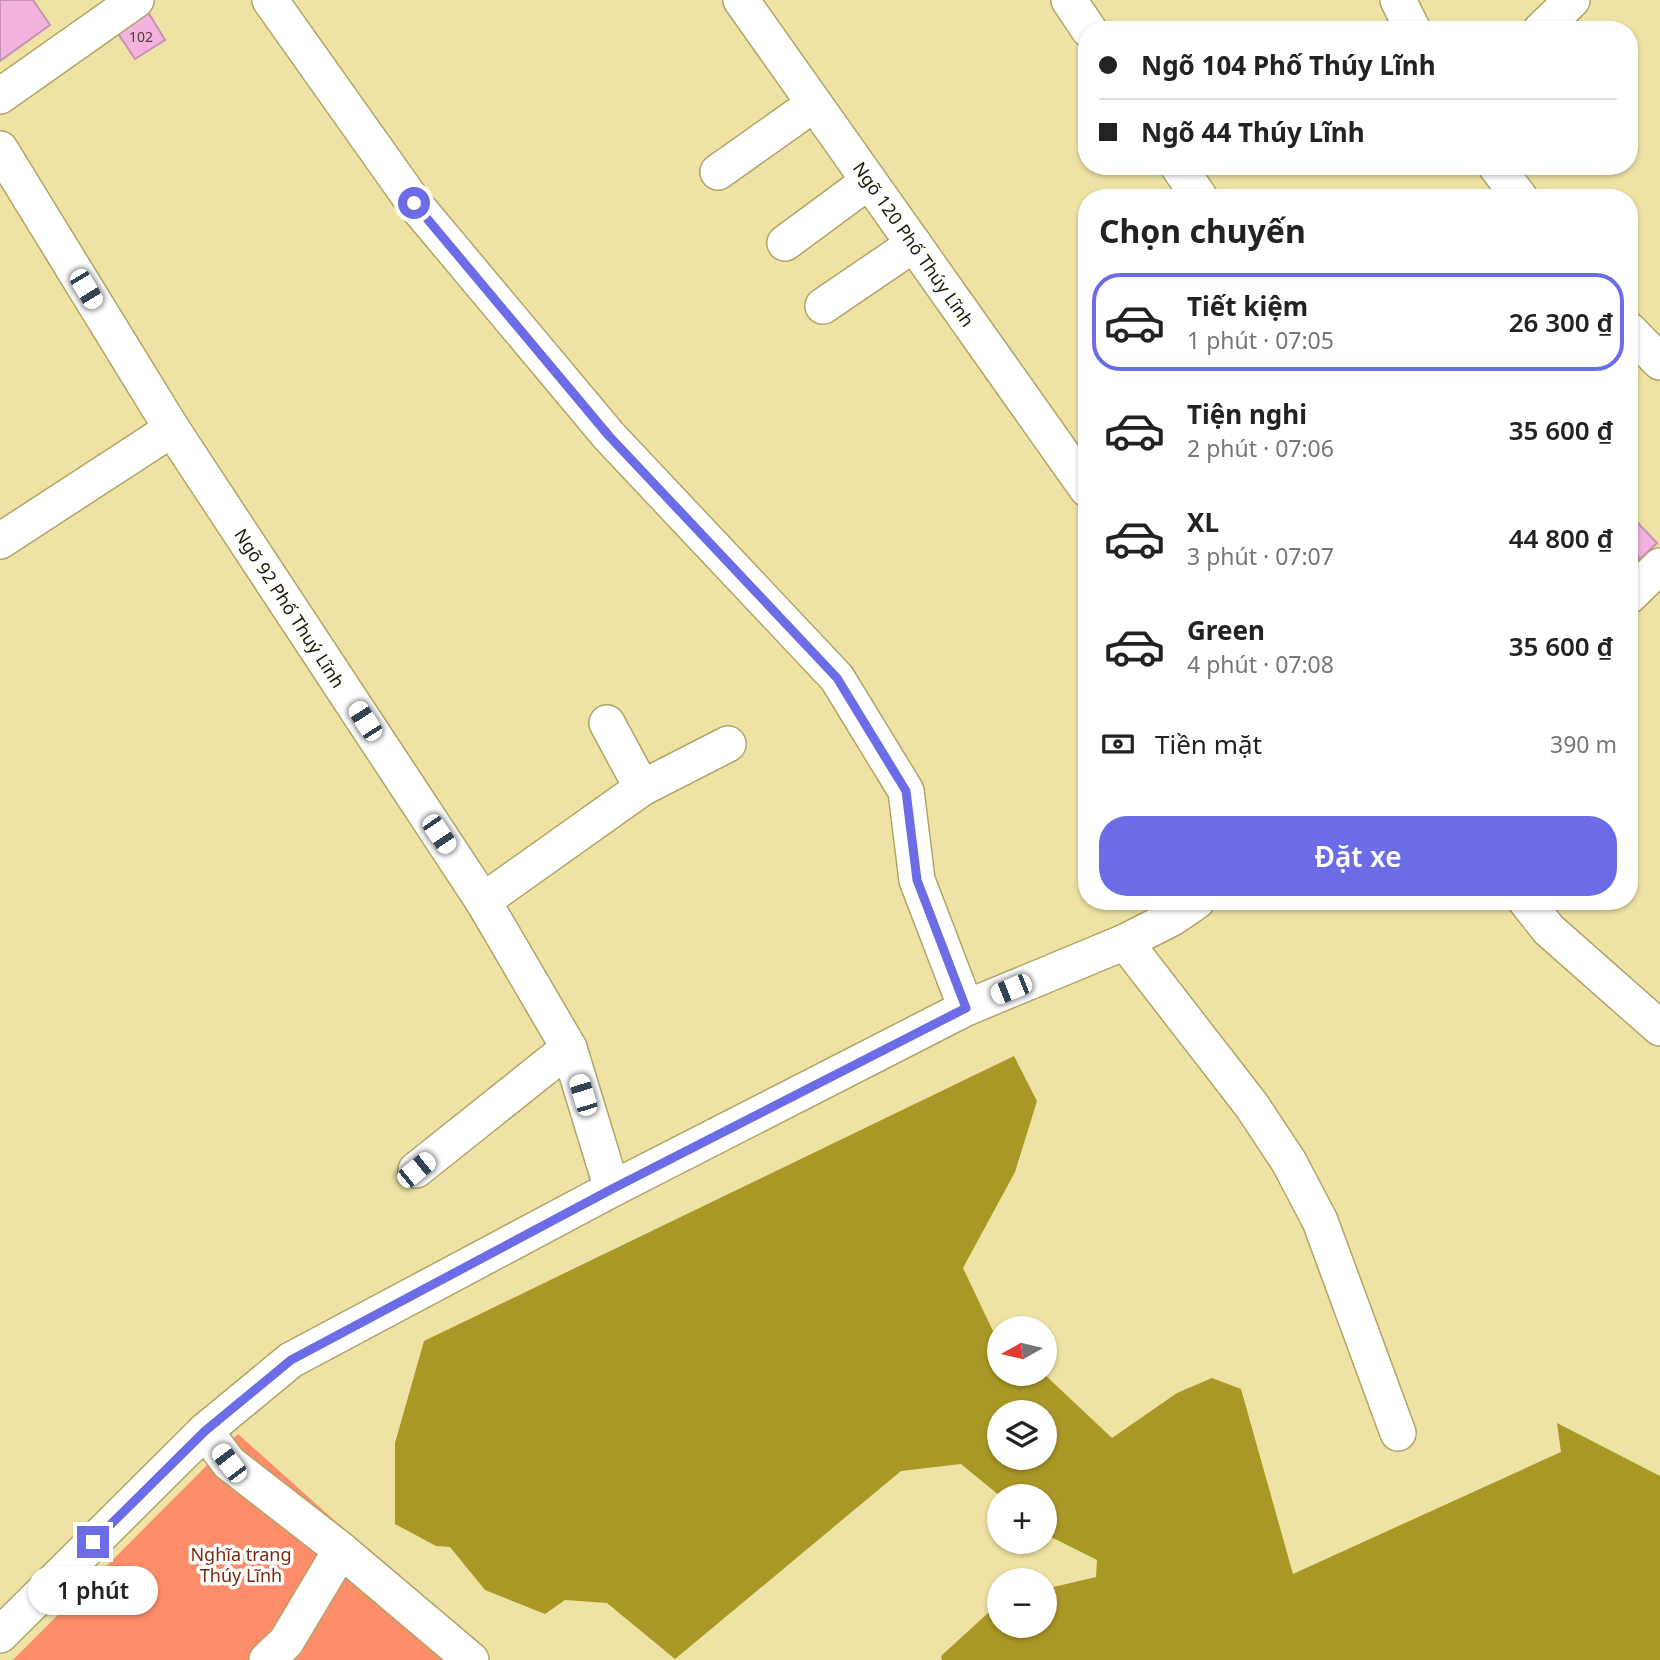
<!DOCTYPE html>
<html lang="vi">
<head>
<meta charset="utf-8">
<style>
	body { margin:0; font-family:"Noto Sans",sans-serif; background:#f2f2f2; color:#222; height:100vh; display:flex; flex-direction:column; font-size:26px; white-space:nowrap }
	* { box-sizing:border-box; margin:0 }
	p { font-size:23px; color:#767676 }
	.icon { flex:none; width:38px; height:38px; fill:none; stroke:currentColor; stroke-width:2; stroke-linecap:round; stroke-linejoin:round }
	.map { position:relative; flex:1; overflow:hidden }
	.drawer { position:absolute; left:1078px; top:189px; width:560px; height:721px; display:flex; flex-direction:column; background:#fff; border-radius:28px; box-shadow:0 2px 5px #0004 }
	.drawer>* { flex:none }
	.guide { position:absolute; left:1078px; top:21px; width:560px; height:154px; border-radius:28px; box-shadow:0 2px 5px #0004; display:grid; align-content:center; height:154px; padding:0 21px; background:#fff }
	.needle { width:46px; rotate:262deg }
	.fabs { position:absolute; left:987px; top:1316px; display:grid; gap:14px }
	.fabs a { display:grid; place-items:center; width:70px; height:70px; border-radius:50%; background:#fff; box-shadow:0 2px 5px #0004; font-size:35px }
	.end { position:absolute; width:32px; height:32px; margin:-16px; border:9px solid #6b6ce6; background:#fff; box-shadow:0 0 0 4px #fff }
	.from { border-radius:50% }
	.bubble { position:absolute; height:49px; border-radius:24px; background:#fff; box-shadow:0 2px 5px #0004; font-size:23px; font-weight:600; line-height:49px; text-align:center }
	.car { position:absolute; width:21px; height:42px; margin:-21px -10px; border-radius:9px; box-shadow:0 0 5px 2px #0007; background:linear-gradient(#fff 24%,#345 0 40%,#fff 0 76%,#345 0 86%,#fff 0) }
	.guide b { display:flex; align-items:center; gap:24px; height:66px; font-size:26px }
	.guide b+b { border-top:2px solid #e0e0e0 }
	.guide i { width:18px; height:18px; background:#222 }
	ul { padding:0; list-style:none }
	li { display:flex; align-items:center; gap:21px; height:98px; margin:0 14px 10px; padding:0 7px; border:4px solid transparent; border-radius:28px }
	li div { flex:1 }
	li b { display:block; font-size:26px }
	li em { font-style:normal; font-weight:600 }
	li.selected { border-color:#6b6ce6 }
	li>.icon { width:63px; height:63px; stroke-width:1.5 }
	h2 { padding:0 21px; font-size:32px; line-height:84px }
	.pay { display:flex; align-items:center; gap:18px; height:77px; padding:0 21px; font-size:26px }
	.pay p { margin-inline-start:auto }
	.cta { display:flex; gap:14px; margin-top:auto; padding:14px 21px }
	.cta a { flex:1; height:80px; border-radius:28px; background:#6b6ce6; color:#fff; font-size:28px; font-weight:600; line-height:80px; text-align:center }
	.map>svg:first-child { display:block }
	.green { fill:#fd8d68 }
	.water { fill:#a99726; fill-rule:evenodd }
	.building { fill:#f4b2de; stroke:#c790b5; stroke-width:2 }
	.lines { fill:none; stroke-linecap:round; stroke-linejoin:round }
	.minor-casing { stroke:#b0a568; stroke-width:38 }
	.minor { stroke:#fff; stroke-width:35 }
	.route { stroke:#6b6ce6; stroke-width:9 }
	.labels { text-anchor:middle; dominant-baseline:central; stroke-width:7; stroke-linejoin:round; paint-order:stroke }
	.number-label { font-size:14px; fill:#503d38 }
	.street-label { font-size:18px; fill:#1a1600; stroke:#fff }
	.park-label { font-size:18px; fill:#762a0d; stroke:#fff }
</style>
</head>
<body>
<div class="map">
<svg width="1660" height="1660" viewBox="0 0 1660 1660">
	<rect width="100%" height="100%" fill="#eee3a4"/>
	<!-- green -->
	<path class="green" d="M238 1434 490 1660H13Z"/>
	<!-- water -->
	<path class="water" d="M1014 1056 1037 1101 1015 1172 963 1268 993 1331 999 1336V1374H1044L1112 1438 1177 1393 1212 1378 1241 1389 1293 1574 1561 1452 1557 1423 1660 1476V1660H942L941 1656 999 1603V1626H1045V1589L1096 1577 1097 1560 1045 1534V1496H1000L961 1464 901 1471 675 1659 607 1603 565 1600 545 1614 485 1590 450 1547 436 1546 395 1524V1443L424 1341ZM999 1412H1045V1458H999Z"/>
	<!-- building -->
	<g class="building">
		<path d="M0 0H33L50 25 0 61Z"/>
		<path d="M148 12 165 40 135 59 117 32Z"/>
		<path d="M1633 518 1657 543 1640 559 1629 547V522Z"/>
		<path d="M1629 547 1640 559 1629 568Z"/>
	</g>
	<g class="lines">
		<!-- minor casing -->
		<g class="minor-casing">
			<g id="minor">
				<path d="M270 0 414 203 609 436 837 678 906 791 917 880 966 1008"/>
				<path d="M741 0 1087 489"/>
				<path d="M1069 0 1089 30"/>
				<path d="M1398 0 1413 30"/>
				<path d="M1541 30 1572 0"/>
				<path d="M0 96 136 0"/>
				<path d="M0 149 172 429 483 901 569 1048 612 1189"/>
				<path d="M1178 166 1200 198"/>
				<path d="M1496 166 1520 198"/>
				<path d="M718 172 814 104"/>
				<path d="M785 243 869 181"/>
				<path d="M823 306 914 244"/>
				<path d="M1629 330 1660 362"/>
				<path d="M0 541 172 429"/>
				<path d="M1629 596 1660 566"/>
				<path d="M607 723 642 788"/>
				<path d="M483 901 642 788 728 744"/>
				<path d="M1526 901 1549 930 1660 1028"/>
				<path d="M1125 942 1252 1106 1289 1162 1320 1221 1398 1433"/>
				<path d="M416 1170 569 1048"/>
				<path d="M205 1431 229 1463 341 1550 471 1660"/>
				<path d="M0 1635 205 1431 291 1360 612 1189 966 1008 1125 942 1172 918 1197 901"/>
				<path d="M267 1660 286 1642 341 1550"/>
			</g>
		</g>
		<!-- minor -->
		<use href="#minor" class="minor"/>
	</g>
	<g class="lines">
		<!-- route -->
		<path class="route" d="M93 1542 205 1431 291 1360 612 1189 966 1008 917 880 906 791 837 678 609 436 414 203"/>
	</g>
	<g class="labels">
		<!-- number labels -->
		<g class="number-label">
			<text x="141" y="36">102</text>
		</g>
		<!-- street labels -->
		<g class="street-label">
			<text transform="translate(914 244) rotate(55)">Ngõ 120 Phố Thúy Lĩnh</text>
			<text transform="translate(290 608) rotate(57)">Ngõ 92 Phố Thuý Lĩnh</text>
		</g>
		<!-- park labels -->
		<g class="park-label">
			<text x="241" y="1554">Nghĩa trang<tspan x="241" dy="21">Thúy Lĩnh</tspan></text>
		</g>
	</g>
</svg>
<div class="fabs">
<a><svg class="needle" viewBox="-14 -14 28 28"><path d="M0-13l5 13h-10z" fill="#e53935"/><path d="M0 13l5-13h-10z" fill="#767676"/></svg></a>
<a><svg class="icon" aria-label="layers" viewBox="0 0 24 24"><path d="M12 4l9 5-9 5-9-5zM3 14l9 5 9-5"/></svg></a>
<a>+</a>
<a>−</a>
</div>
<i class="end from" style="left:414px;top:203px"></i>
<i class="end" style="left:93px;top:1542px"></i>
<div class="bubble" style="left:28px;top:1566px;width:130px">1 phút</div>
<i class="car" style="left:86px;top:289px;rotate:149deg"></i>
<i class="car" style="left:365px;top:721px;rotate:327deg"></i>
<i class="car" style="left:439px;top:834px;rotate:146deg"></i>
<i class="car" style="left:1011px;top:989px;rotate:248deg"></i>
<i class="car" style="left:583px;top:1095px;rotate:343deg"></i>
<i class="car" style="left:416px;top:1170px;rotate:51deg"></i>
<i class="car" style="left:229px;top:1463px;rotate:323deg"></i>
<div class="guide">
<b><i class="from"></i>Ngõ 104 Phố Thúy Lĩnh</b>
<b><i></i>Ngõ 44 Thúy Lĩnh</b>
</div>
<section class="drawer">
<h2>Chọn chuyến</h2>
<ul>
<li class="selected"><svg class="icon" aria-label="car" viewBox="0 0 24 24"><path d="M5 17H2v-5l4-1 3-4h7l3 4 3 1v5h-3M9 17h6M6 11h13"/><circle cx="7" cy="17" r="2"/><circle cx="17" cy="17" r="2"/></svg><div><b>Tiết kiệm</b><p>1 phút · 07:05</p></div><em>26 300 ₫</em></li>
<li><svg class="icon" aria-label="car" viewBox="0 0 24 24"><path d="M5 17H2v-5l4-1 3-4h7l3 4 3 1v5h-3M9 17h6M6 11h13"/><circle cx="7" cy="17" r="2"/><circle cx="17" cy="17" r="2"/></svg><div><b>Tiện nghi</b><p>2 phút · 07:06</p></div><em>35 600 ₫</em></li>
<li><svg class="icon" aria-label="car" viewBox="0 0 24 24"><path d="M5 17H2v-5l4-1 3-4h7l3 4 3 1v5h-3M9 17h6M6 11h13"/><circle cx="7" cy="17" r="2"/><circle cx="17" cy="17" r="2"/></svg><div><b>XL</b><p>3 phút · 07:07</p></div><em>44 800 ₫</em></li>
<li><svg class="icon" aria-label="car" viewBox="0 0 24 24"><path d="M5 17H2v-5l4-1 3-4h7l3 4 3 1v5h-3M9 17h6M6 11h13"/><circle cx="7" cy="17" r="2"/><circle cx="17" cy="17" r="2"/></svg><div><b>Green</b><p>4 phút · 07:08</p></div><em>35 600 ₫</em></li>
</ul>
<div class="pay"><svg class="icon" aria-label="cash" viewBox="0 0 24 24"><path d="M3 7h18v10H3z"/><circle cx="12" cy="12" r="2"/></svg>Tiền mặt<p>390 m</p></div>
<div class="cta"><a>Đặt xe</a></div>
</section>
</div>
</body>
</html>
